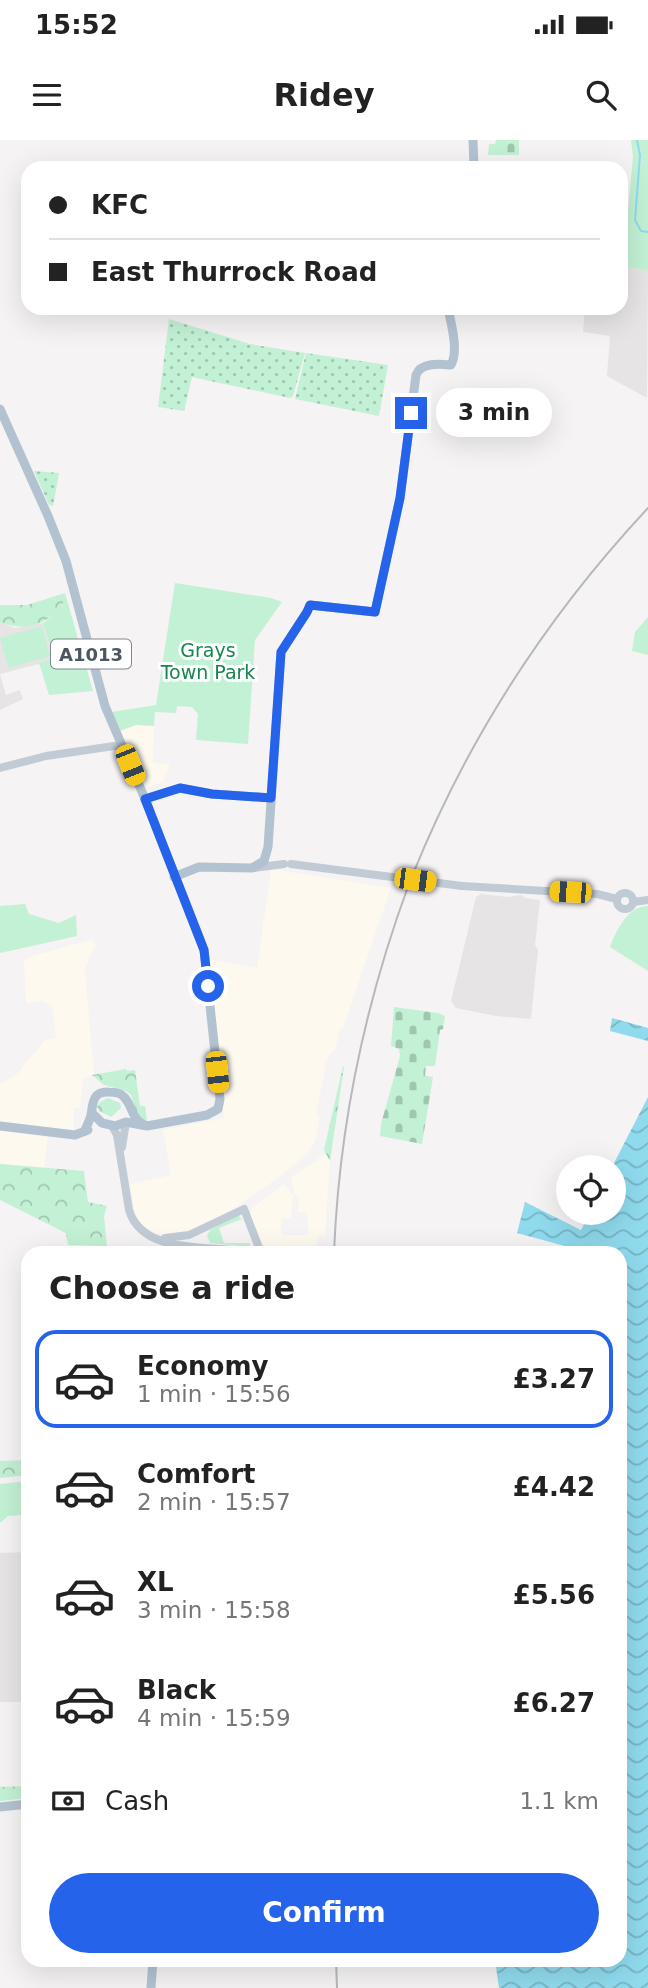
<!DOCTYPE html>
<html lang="en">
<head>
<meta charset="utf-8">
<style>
	body { margin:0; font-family:"DejaVu Sans",sans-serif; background:#f6f6f6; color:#222; height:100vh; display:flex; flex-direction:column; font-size:26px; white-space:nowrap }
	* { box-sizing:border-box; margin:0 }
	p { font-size:23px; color:#767676 }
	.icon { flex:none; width:38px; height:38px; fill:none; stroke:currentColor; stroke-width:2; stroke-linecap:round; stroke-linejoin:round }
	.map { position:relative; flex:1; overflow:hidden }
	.drawer { position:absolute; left:21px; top:1106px; width:606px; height:721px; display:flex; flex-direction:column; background:#fff; border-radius:21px; box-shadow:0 7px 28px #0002 }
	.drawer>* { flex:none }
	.banner { position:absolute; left:21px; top:21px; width:607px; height:154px; border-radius:21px; box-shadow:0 7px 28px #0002; display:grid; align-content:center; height:154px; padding:0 28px; background:#fff }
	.tools { position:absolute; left:556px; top:1015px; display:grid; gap:14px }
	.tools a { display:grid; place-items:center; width:70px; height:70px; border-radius:50%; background:#fff; box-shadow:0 7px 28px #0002; font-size:35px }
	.end { position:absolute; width:32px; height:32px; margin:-16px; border:9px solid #2563eb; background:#fff; box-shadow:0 0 0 4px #fff }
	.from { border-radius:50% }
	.bubble { position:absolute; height:49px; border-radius:24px; background:#fff; box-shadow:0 7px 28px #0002; font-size:23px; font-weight:600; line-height:49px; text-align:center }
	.car { position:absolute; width:21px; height:42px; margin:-21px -10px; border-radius:9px; box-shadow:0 0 5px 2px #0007; background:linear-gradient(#f5c518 24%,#345 0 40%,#f5c518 0 76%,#345 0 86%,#f5c518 0) }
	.banner b { display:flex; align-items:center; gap:24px; height:66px; font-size:26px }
	.banner b+b { border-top:2px solid #e0e0e0 }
	.banner i { width:18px; height:18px; background:#222 }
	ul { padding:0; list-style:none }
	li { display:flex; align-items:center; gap:21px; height:98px; margin:0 14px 10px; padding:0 14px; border:4px solid transparent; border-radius:21px }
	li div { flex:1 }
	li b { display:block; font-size:26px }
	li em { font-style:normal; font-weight:600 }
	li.active { border-color:#2563eb }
	li>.icon { width:63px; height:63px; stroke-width:1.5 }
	h2 { padding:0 28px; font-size:32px; line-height:84px }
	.pay { display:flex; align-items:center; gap:18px; height:77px; padding:0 28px; font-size:26px }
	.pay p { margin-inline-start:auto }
	.cta { display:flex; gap:14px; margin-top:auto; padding:14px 28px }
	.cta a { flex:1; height:80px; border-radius:42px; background:#2563eb; color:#fff; font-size:28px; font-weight:600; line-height:80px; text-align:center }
	.status { display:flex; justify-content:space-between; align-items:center; height:49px; padding:0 35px; background:#fff; direction:ltr }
	.status svg { height:19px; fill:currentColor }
	header { display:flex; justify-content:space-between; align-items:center; height:91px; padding:0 28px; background:#fff; font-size:32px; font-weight:600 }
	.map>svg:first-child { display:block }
	.commercial { fill:#fdf9ef }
	.education { fill:#e6e4e5 }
	.green { fill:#c3f1d5 }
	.forest { fill:url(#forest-crowns) }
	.cemetery { fill:url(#cemetery-stones) }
	.garden { fill:url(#garden-dots) }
	.water { fill:url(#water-waves) }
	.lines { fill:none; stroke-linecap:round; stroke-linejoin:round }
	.stream { stroke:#90daee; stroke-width:2 }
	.secondary { stroke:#c1cbd6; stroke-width:8 }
	.primary { stroke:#b3c2d1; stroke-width:9 }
	.rail { stroke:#b5b8bd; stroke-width:2 }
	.secondary-bridge { stroke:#c1cbd6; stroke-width:8 }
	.route { stroke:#2563eb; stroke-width:9 }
	.labels { text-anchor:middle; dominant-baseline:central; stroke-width:6; stroke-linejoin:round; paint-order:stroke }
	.shield { fill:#fff; stroke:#808990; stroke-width:2 }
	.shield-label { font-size:18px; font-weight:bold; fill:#4a5661 }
	.park-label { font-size:19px; fill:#17864f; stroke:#fff }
</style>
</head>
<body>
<div class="status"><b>15:52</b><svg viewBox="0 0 49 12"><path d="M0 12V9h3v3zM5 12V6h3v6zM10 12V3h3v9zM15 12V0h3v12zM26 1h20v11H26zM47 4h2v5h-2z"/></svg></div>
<header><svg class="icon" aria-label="menu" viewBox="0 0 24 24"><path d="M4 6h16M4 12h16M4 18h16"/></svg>Ridey<svg class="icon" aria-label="search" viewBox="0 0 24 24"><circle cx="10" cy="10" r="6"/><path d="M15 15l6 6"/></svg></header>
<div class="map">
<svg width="648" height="1848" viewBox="0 0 648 1848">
	<defs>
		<pattern id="forest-crowns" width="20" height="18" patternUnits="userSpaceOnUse" patternTransform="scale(1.75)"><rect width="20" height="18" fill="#c3f1d5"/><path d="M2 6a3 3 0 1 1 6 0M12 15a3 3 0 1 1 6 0" fill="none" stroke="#a0c6b0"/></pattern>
		<pattern id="cemetery-stones" width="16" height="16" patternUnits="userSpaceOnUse" patternTransform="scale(1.75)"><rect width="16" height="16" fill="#c3f1d5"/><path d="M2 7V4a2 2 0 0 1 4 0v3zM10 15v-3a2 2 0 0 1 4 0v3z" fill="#a0c6b0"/></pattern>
		<pattern id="garden-dots" width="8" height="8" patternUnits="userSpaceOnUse" patternTransform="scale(1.75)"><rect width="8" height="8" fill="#c3f1d5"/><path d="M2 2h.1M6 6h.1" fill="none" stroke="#a0c6b0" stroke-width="1.8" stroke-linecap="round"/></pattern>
		<pattern id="water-waves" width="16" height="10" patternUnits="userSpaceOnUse" patternTransform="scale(1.75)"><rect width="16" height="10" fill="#90daee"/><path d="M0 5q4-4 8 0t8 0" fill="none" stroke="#78b4c4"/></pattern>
	</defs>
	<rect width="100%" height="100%" fill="#f5f3f3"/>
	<!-- commercial -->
	<g class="commercial">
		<path d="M136 585 154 586 153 623 170 624 163 642 148 647 143 642 120 591Z"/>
		<path d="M271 729 391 748 343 888 340 889 335 910 330 914 327 920 316 973 320 977 316 999 308 1013 278 1038 228 1072 188 1091 169 1095 155 1093 141 1084 135 1074 130 1044 171 1035 163 990 224 978 209 819 257 828Z"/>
		<path d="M94 799 92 801 96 803 85 829 94 934 83 939 80 968H74V990L0 982V944L17 934 44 901 56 898 52 866 43 861 26 863 24 821 32 816Z"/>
		<path d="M0 991 48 997 44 1028 0 1024Z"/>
		<path d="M325 1014 330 1021 325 1096H317L316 1113H265L250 1076 252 1068 284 1044 293 1056 291 1078 282 1079 281 1088 283 1095H308L307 1072H298L299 1058 294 1052 291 1038Z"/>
	</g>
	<!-- education -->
	<g class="education">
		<path d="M621 126 648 131 647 258 607 236 610 196 583 192 585 168H621Z"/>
		<path d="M0 482 15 488 43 483 54 520 0 534 6 555 20 550 23 559 0 570Z"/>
		<path d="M481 754 508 757 522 755 524 758 540 760 535 805 538 810 531 879 496 876 456 868 451 861 476 757Z"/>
		<path d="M28 1412V1562H0V1413Z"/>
	</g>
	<!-- green -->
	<g class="green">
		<path d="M631 0H648V131L621 126V98L626 93 633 17Z"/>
		<path d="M175 443 271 458 282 462 255 500 248 604 196 600 198 574 192 567 177 566 176 573 155 572 154 586 136 585 120 591 112 572 156 565Z"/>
		<path d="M65 453 93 551 49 555 39 523 54 519 43 483 62 469Z"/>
		<path d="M648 477V515L632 511 635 492Z"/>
		<path d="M42 486 50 516 8 528 0 498Z"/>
		<path d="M25 764 29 774 59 783 76 775 77 796 0 813V766Z"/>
		<path d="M648 766V831L610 807C617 789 627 767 648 766Z"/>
		<path d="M238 1075 242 1079 219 1088 224 1103H250V1107L210 1103 207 1096 210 1090Z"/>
		<path d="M28 1341V1379H24L22 1375 8 1376 0 1383V1344Z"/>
	</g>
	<!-- forest -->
	<g class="forest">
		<path d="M65 453 62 469C41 485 26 492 0 482V465H27Z"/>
		<path d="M343 926 344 927 330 1021 324 1010Z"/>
		<path d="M126 929 127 931 135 930 140 966H145L147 981 138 977 131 955 126 951 104 945 92 935Z"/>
		<path d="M108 958 120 963 121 968 111 977 99 971 97 967 100 962Z"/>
		<path d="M0 1024 84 1031 88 1062 107 1066 104 1076 107 1106 68 1105 66 1093 0 1060Z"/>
		<path d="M28 1320V1335L0 1338V1321Z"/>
		<path d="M28 1646V1658L0 1661V1647Z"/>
	</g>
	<!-- cemetery -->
	<g class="cemetery">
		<path d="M496 0H519V15H488L489 4H495Z"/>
		<path d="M394 867 438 873 445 876 443 889 440 890 435 926H426L425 936 433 937 422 1004 380 996 381 984 400 916 399 909 391 906Z"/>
	</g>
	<!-- garden -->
	<g class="garden">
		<path d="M169 179 250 204 305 213 293 256 290 258 192 237 184 271 158 267Z"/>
		<path d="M306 213 388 225 379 276 295 259Z"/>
		<path d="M34 331 59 333 53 366 49 365Z"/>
	</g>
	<!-- water -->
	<g class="water">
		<path d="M612 878 648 888V901L610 891Z"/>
		<path d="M648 957V1848H499L495 1820H620V1113H571L572 1108 517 1093 525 1062 581 1090 590 1073H614V1027H612Z"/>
	</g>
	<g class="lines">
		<!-- stream -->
		<path class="stream" d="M637 0 640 15 635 80 641 91 648 92"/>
		<!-- secondary -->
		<g class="secondary">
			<path d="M0 628 46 616 121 605"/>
			<path d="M253 728 284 724"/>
			<path d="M462 746 597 754 617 759"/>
			<circle cx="625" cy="761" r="8"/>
			<path d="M633 762 648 760"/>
			<path d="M112 986 117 995 129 1070C143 1117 215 1104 253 1113"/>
			<path d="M122 1007 126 982"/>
			<path d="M165 1098 189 1095 244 1069 261 1113"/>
		</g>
		<!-- primary -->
		<g class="primary">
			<path d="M473 0 474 28"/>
			<path d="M0 269 48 376 66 421 105 566 145 659 204 810 220 959 218 969 207 975 147 986 126 982 115 986 102 983 92 973"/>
			<path d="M145 659 180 648 212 654 271 658"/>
			<path d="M174 737 199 727 252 728 264 721 268 707 281 512 307 472 310 465 375 472 400 358 416 235C421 222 440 224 451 225 459 210 451 184 448 168"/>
			<path d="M0 986 75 995 88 990"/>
			<path d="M85 991C86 986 90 981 91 975 93 964 92 951 109 952 114 952 121 953 124 957 133 966 131 978 143 984"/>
			<path d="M0 1667 28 1664"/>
			<path d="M151 1848 153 1820"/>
		</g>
		<!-- rail -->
		<g class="rail">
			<path d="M413 734C468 598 548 475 648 368"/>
			<path d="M334 1113C339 986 365 863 409 744"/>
			<path d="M336 1820 337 1848"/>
		</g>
		<!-- secondary-bridge -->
		<path class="secondary-bridge" d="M291 724 462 746"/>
	</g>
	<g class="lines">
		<!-- route -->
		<path class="route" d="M208 846 204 810 145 659 180 648 212 654 271 658 281 512 307 472 310 465 375 472 400 358 411 273"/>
	</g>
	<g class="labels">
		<!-- shield labels -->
		<rect class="shield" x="51" y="499.5" width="80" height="29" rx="5"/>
		<g class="shield-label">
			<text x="91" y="514">A1013</text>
		</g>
		<!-- park labels -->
		<g class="park-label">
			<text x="208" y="510">Grays<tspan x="208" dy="22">Town Park</tspan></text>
		</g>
	</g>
</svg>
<div class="tools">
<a><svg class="icon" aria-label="locate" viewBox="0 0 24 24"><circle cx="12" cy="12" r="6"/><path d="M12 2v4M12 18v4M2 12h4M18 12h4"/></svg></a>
</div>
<i class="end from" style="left:208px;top:846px"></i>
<i class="end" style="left:411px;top:273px"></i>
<div class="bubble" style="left:436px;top:248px;width:116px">3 min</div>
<i class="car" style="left:130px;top:625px;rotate:158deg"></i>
<i class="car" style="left:415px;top:740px;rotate:97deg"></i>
<i class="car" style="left:570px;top:752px;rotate:273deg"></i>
<i class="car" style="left:217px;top:932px;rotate:174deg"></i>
<div class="banner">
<b><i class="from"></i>KFC</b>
<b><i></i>East Thurrock Road</b>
</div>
<section class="drawer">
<h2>Choose a ride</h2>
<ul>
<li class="active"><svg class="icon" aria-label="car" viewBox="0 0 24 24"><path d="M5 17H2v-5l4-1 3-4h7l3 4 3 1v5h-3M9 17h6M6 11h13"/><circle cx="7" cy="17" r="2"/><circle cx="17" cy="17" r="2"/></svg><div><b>Economy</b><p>1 min · 15:56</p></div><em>£3.27</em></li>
<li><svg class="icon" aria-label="car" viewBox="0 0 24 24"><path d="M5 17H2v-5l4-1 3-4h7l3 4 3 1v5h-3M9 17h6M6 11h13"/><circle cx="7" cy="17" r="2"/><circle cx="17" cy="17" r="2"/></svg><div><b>Comfort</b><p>2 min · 15:57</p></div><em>£4.42</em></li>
<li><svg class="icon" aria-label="car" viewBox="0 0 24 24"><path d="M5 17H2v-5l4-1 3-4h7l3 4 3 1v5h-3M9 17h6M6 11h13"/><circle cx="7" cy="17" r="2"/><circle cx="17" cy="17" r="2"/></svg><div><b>XL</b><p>3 min · 15:58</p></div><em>£5.56</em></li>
<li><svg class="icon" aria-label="car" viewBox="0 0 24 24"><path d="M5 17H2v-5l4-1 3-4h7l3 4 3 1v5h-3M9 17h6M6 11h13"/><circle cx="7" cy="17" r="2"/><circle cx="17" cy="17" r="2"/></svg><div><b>Black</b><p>4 min · 15:59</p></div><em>£6.27</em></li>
</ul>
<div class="pay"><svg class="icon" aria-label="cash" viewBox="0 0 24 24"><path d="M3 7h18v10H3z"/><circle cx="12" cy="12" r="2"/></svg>Cash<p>1.1 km</p></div>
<div class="cta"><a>Confirm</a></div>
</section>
</div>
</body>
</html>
